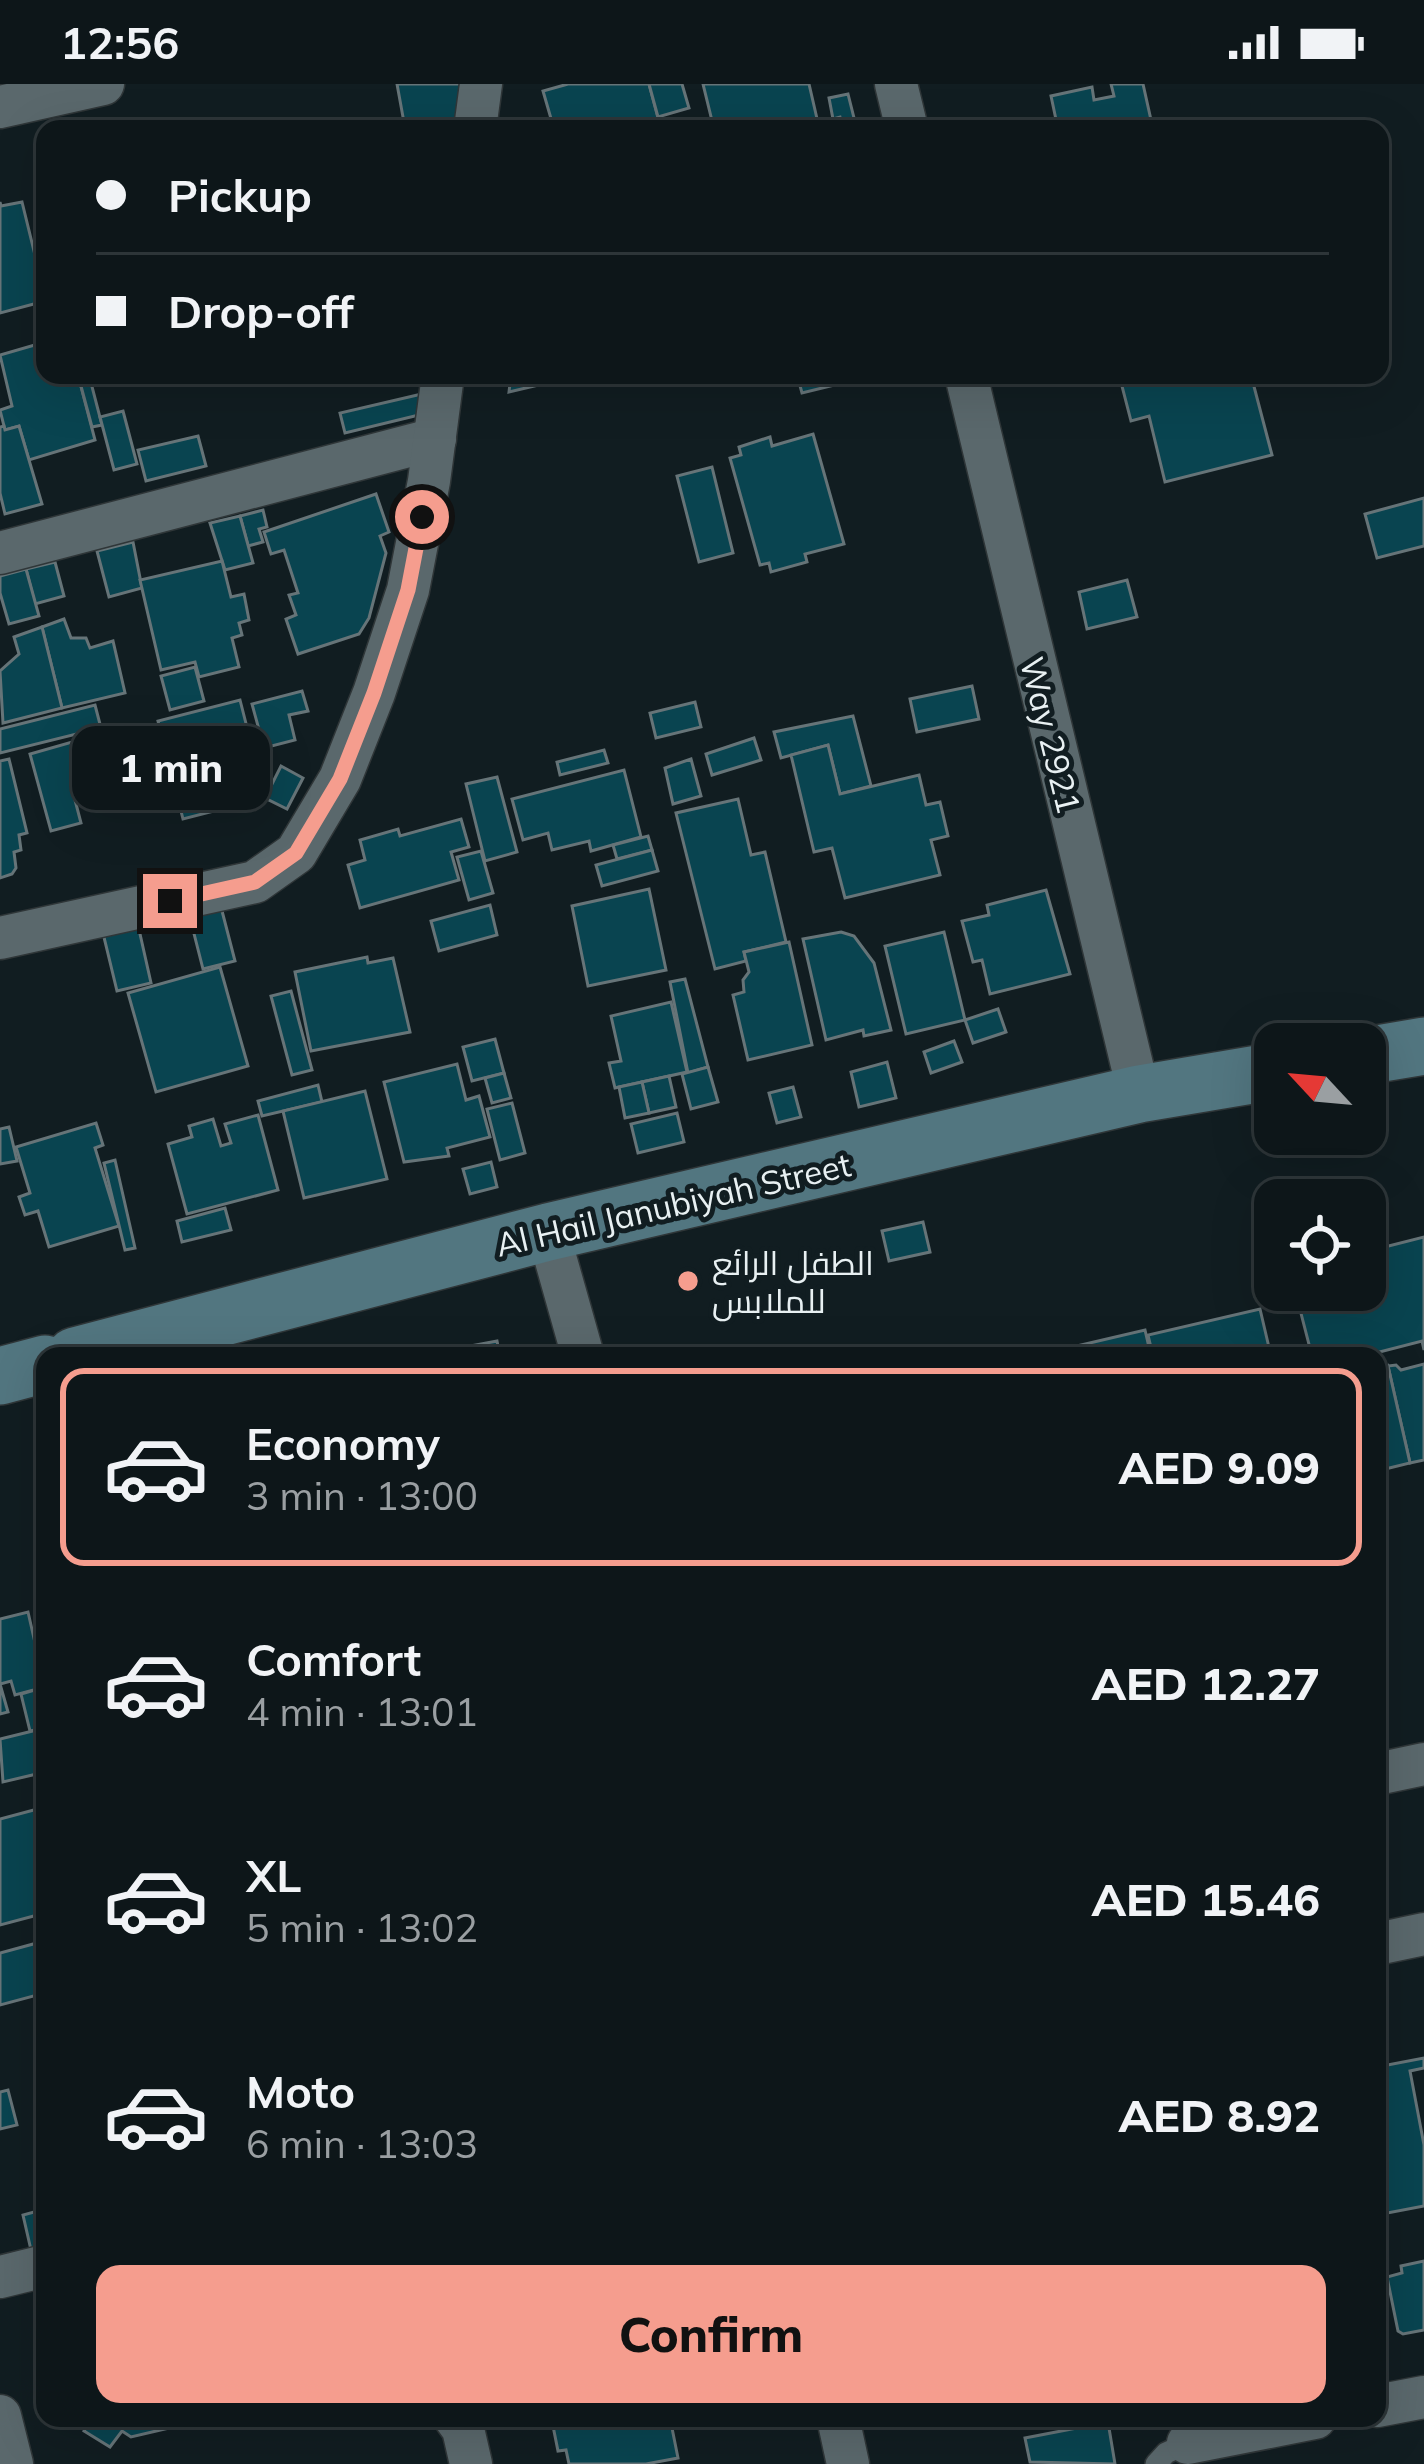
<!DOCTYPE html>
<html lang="en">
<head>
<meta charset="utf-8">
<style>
	body { margin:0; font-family:Mulish,Cairo,sans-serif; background:#1b2326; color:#f1f3f6; height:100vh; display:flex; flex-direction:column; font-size:45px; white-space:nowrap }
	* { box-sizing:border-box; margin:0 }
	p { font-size:39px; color:#9a9fa2 }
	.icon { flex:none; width:66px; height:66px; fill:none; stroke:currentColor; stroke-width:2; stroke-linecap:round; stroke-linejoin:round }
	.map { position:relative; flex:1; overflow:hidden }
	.panel { position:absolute; left:36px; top:1263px; width:1350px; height:1080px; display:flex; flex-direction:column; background:#0d1619; border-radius:24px; box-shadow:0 12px 48px #0002,0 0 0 3px #2d3538 }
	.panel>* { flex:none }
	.banner { position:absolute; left:36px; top:36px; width:1353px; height:264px; border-radius:24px; box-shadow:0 12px 48px #0002,0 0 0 3px #2d3538; display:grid; align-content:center; height:264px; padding:0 60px; background:#0d1619 }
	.needle { width:78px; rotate:296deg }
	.buttons { position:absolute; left:1254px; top:939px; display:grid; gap:24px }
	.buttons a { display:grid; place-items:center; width:132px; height:132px; border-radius:24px; background:#0d1619; box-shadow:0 12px 48px #0002,0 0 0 3px #2d3538; font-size:60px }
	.end { position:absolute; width:54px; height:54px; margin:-27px; border:15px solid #f59d8e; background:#111; box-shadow:0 0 0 6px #111 }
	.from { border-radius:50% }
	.bubble { position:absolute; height:84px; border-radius:24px; background:#0d1619; box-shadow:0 12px 48px #0002,0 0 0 3px #2d3538; font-size:39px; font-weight:800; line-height:84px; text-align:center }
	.banner b { display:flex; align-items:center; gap:42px; height:114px; font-size:45px }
	.banner b+b { border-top:3px solid #2d3538 }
	.banner i { width:30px; height:30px; background:#f1f3f6 }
	ul { padding:21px 0 0; list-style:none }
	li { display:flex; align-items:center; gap:36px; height:198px; margin:0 24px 18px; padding:0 36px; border:6px solid transparent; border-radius:24px }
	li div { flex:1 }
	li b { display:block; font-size:45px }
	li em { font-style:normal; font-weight:800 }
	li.on { border-color:#f59d8e }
	li>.icon { width:108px; height:108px; stroke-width:1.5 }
	.action { display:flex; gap:24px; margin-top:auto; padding:24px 60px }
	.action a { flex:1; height:138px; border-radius:24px; background:#f59d8e; color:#111; font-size:48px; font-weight:800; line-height:138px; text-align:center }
	.status { display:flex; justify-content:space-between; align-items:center; height:84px; padding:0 60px; background:#0d1619; direction:ltr }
	.status svg { height:33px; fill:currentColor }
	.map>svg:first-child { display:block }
	.building { fill:#094450; stroke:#667478; stroke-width:3 }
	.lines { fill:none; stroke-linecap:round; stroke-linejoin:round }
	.lane-casing { stroke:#2f3638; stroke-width:24 }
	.street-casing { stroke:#2f3638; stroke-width:45 }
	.secondary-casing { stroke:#2f3638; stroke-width:60 }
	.lane { stroke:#5a686c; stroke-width:21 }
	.street { stroke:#5a686c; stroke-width:42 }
	.secondary { stroke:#527680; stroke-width:57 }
	.route { stroke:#f59d8e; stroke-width:15 }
	.poi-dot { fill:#f59d8e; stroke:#111d21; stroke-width:4.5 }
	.labels { text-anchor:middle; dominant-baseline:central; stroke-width:10; stroke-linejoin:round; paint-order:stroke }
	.street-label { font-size:33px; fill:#e8f0f2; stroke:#111d21 }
	.poi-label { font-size:33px; fill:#e8f0f2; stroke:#111d21; text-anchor:start }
</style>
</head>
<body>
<div class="status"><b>12:56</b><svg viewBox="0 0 49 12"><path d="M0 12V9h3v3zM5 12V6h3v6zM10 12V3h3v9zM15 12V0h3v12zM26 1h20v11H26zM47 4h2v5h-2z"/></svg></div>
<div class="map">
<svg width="1424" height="2380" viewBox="0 0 1424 2380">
	<rect width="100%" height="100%" fill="#111d21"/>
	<!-- building -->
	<g class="building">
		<path d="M397 0H475L468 45H449L450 35 405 44Z"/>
		<path d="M568 0H649L661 45H554L543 7Z"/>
		<path d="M649 0H682L689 24 658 33Z"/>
		<path d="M703 0H809L818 39 840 33 843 45H714Z"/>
		<path d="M1111 0H1143L1153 45H1058L1051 12 1092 3 1094 16 1114 12Z"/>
		<path d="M848 10 856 42 843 45 840 33 833 35 829 14Z"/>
		<path d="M0 118 1 122 22 118 45 212V217L0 229Z"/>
		<path d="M45 258V291H78L95 356 29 376 19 342 5 346 0 326 12 322 0 271Z"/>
		<path d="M78 291H89L102 341 92 343Z"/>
		<path d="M511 291H581L509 308Z"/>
		<path d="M797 291H867V293L802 309Z"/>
		<path d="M1140 291H1251L1272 371 1165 398 1149 332 1131 337 1122 302 1142 297Z"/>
		<path d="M426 309 423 330 345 349 340 329Z"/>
		<path d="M123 327 137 380 114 386 100 333Z"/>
		<path d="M4 342 5 346 19 342 42 420 5 430 0 409V343Z"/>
		<path d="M813 350 844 460 805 470 807 478 771 488 769 479 760 481 730 374 741 371 739 363 770 353 772 362Z"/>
		<path d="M198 352 206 382 146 397 138 366Z"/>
		<path d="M712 383 733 469 699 478 677 392Z"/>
		<path d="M376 410 389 448 380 452 386 469 369 534 359 550 298 570 286 535 296 531 289 511 298 509 284 466 271 470 264 448Z"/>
		<path d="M1424 414V462L1377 474 1365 430Z"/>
		<path d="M263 426 267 443 259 445 263 458 248 462 240 432Z"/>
		<path d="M240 432 253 479 225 486 210 439Z"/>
		<path d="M133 458 142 504 109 513 97 467Z"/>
		<path d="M222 477 231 513 244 510 249 536 239 539 242 551 232 554 239 583 199 593 195 578 161 586 140 496Z"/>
		<path d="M55 478 64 512 35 520 26 485Z"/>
		<path d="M26 485 39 532 9 540 0 509V492Z"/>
		<path d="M1127 496 1137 533 1087 545 1079 508Z"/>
		<path d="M64 535 71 554H86L90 564 113 557 125 609 62 624 42 543Z"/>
		<path d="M42 543 62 624 3 639 0 587 19 570 14 553Z"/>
		<path d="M195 583 204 617 170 626 161 592Z"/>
		<path d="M972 602 979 635 917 648 910 615Z"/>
		<path d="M302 607 308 627 289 631 295 656 264 664 252 620Z"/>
		<path d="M240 616 265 714 183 735 158 637Z"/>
		<path d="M695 618 701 643 656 654 650 629Z"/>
		<path d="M95 621 101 644 0 669V645Z"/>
		<path d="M853 632 871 702 840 710 828 661 781 674 774 648Z"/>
		<path d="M132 641 154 719 122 727 115 705 95 710 79 656Z"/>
		<path d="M754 654 761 676 712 691 706 670Z"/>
		<path d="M79 656 95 710 75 716 81 739 51 747 30 670Z"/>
		<path d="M828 661 840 710 919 691 926 721 940 718 948 752 931 756 940 791 845 814 832 764 814 768 791 671Z"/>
		<path d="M604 666 608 679 560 691 557 678Z"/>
		<path d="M9 675 27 749 19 751 21 766 14 768 16 784 12 790 0 794V677Z"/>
		<path d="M691 675 701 712 673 720 665 684Z"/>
		<path d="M281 682 303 694 287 725 265 714Z"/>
		<path d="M624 686 641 753 591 767 589 757 552 766 548 749 523 756 512 715Z"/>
		<path d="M497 693 517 768 485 777 466 700Z"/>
		<path d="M738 715 751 771 765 768 786 858 744 868 746 877 715 885 676 729Z"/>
		<path d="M461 735 469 763 451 768 459 796 360 824 348 781 365 776 360 756 398 745 400 752Z"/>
		<path d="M648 752 652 766 617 775 613 761Z"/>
		<path d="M652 766 658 787 602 802 596 781Z"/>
		<path d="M481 767 493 809 469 816 457 773Z"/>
		<path d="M649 805 666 886 588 902 572 822Z"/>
		<path d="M1046 806 1070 890 990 910 982 876 973 878 962 837 989 831 987 821Z"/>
		<path d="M490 821 497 851 439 867 431 837Z"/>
		<path d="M221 823 235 877 203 885 189 830Z"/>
		<path d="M138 841 151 899 117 907 103 849Z"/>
		<path d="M841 848 854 852 874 879 891 946 864 952 863 946 826 956 803 855Z"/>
		<path d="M944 848 965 936 906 950 885 862Z"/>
		<path d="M789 858 812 961 748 976 733 911 744 908 743 896 749 888 744 868Z"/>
		<path d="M367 873 368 879 393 874 410 948 311 967 295 888Z"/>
		<path d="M220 883 248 982 156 1008 128 909Z"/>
		<path d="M685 895 708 983 688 989 670 898Z"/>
		<path d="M291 907 312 986 292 991 271 912Z"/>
		<path d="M671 918 687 988 615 1004 609 979 621 977 611 932Z"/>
		<path d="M998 925 1006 948 973 959 965 936Z"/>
		<path d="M495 955 504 989 472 997 463 963Z"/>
		<path d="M954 957 962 978 931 989 924 968Z"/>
		<path d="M887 978 896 1014 859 1023 851 988Z"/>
		<path d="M457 980 466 1016 479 1012 490 1053 447 1064 449 1072 404 1078 384 998Z"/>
		<path d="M708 983 718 1018 691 1025 682 990Z"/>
		<path d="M504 989 511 1014 492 1019 485 994Z"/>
		<path d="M669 992 676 1023 649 1029 642 998Z"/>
		<path d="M642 998 649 1029 625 1034 619 1003Z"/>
		<path d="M318 1001 322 1018 262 1032 258 1017Z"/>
		<path d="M793 1003 801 1033 777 1039 769 1009Z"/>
		<path d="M365 1007 387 1095 304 1114 283 1027Z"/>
		<path d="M512 1019 525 1069 500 1076 487 1025Z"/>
		<path d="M677 1029 684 1058 638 1069 631 1040Z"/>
		<path d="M258 1031 278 1106 187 1130 168 1060 192 1053 189 1042 213 1035 221 1062 231 1059 225 1040Z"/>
		<path d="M96 1039 103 1061 95 1064 119 1142 49 1163 38 1127 25 1131 19 1113 30 1109 16 1063Z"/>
		<path d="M9 1043 17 1077 0 1080V1045Z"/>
		<path d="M115 1076 135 1164 125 1166 104 1079Z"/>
		<path d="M491 1078 497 1103 470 1110 463 1085Z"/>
		<path d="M225 1124 231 1146 182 1158 177 1137Z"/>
		<path d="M923 1138 930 1168 889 1177 882 1147Z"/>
		<path d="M1424 1153V1266L1422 1257 1364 1272H1312L1295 1206H1365V1168Z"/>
		<path d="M1260 1225 1271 1272H1153L1148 1251Z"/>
		<path d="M1145 1246 1151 1272H1034Z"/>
		<path d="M497 1257 500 1272H417Z"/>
		<path d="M1424 1280V1376L1410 1379 1388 1282 1396 1281 1401 1286Z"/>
		<path d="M1388 1282 1410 1379 1377 1387V1292Z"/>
		<path d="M28 1528 45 1603 15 1611 11 1597 0 1600 8 1628 0 1630V1535Z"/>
		<path d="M45 1603V1644L30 1647 21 1610Z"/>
		<path d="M45 1644V1688L3 1698 0 1655Z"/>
		<path d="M45 1723V1829L0 1841V1735Z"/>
		<path d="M37 1859 45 1909 0 1921V1869Z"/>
		<path d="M1424 1974V1984L1410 1987 1424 2061V2122L1377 2131V1983Z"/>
		<path d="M8 2006 17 2041 0 2045V2008Z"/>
		<path d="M45 2125V2163L31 2166 23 2131Z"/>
		<path d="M1424 2177V2246L1403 2250 1398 2247 1387 2193 1402 2189 1401 2182Z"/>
		<path d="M91 2334H185L186 2340 131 2353 122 2347 110 2363 84 2347Z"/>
		<path d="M559 2334H670L678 2374 646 2380H569L566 2366 558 2367 553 2342 560 2341Z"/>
		<path d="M1108 2338 1115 2380 1030 2378 1025 2354Z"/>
	</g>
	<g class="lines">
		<!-- lane casing -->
		<g class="lane-casing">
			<path id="lane" d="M1156 2380 1166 2369 1188 2359"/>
		</g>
		<!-- street casing -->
		<g class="street-casing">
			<g id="street">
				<path d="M896 0 907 45"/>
				<path d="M0 23 103 0"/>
				<path d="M475 45 481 0"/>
				<path d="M966 291 1139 1010"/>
				<path d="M0 469 435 355"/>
				<path d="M0 854 255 798 296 769 340 695 374 609 408 506 429 397 443 291"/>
				<path d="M548 1148 583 1272"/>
				<path d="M1377 1690 1424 1680"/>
				<path d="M1377 1860 1424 1850"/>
				<path d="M0 2193 45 2182"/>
				<path d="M1377 2322 1424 2313"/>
				<path d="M0 2332 12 2380"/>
				<path d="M455 2334 463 2345 471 2380"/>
				<path d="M838 2334 848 2380"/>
				<path d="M1188 2359 1315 2334"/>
			</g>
		</g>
		<!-- secondary casing -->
		<g class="secondary-casing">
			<g id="secondary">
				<path d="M1365 972 1424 962"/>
				<path d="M75 1272 548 1148 1139 1010 1275 987"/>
				<path d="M0 1292 45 1280"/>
			</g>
		</g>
		<!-- lane -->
		<use href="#lane" class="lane"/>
		<!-- street -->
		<use href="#street" class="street"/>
		<!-- secondary -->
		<use href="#secondary" class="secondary"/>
	</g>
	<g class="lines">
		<!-- route -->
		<path class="route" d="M170 817 255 798 296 769 340 695 374 609 408 506 422 433"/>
	</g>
	<!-- markers -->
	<circle class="poi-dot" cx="688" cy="1197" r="12"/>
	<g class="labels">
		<!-- street labels -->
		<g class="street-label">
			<text transform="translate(1051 651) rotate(76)">Way 2921</text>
			<text transform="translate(673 1120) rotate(-13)">Al Hail Janubiyah Street</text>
		</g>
		<!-- poi labels -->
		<g class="poi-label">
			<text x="712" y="1178">الطفل الرائع<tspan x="712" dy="38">للملابس</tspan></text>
		</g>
	</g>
</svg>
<div class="buttons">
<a><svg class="needle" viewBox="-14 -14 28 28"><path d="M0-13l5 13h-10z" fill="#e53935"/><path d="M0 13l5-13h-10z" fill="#9a9fa2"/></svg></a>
<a><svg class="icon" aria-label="locate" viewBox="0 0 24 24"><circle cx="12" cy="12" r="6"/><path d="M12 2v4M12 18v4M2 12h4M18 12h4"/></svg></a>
</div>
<i class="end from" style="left:422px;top:433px"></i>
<i class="end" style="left:170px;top:817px"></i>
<div class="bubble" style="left:72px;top:642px;width:198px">1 min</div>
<div class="banner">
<b><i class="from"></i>Pickup</b>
<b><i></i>Drop-off</b>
</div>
<section class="panel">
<ul>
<li class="on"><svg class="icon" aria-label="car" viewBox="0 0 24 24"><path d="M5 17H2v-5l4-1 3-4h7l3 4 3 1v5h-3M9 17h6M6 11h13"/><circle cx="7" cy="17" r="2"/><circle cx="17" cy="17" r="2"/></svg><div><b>Economy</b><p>3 min · 13:00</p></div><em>AED 9.09</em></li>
<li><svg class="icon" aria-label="car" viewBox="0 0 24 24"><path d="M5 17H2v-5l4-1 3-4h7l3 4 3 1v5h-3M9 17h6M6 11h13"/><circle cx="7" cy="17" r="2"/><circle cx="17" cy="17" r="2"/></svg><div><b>Comfort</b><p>4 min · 13:01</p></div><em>AED 12.27</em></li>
<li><svg class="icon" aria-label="car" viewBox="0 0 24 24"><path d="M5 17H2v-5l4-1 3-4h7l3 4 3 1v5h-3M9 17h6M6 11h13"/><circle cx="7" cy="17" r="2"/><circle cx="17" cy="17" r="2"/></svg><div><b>XL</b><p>5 min · 13:02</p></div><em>AED 15.46</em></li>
<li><svg class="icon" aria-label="car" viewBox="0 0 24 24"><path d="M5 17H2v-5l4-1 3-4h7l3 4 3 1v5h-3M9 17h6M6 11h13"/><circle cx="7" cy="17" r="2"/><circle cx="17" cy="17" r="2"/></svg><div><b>Moto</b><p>6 min · 13:03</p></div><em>AED 8.92</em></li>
</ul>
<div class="action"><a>Confirm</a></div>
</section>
</div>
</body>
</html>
